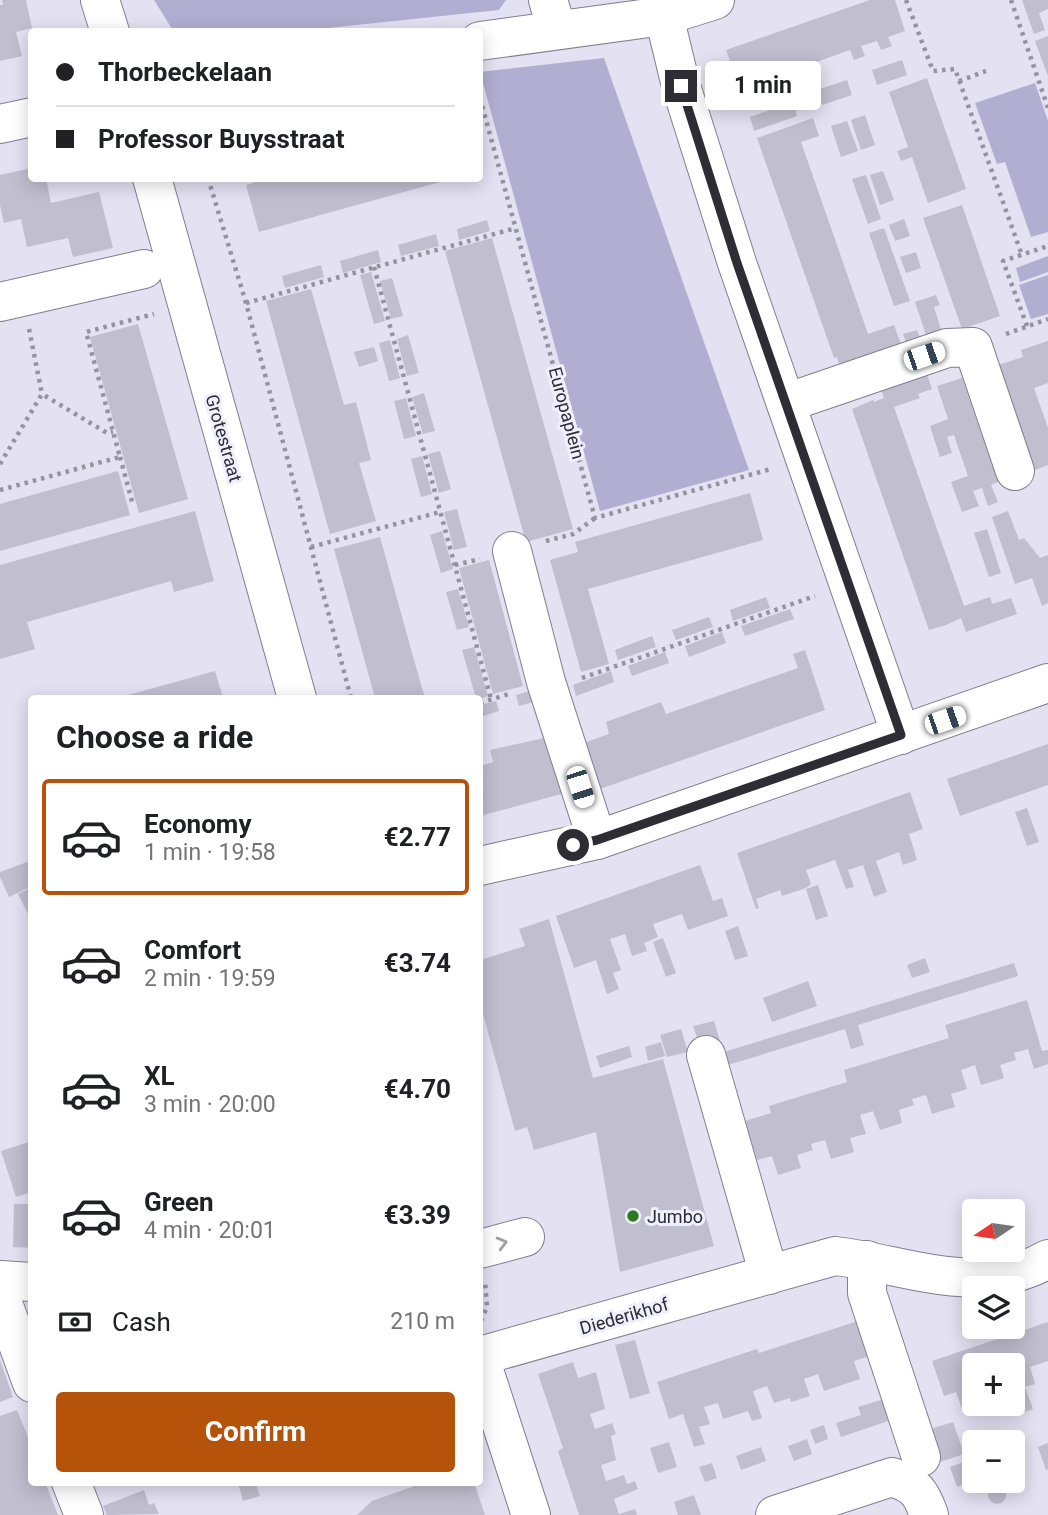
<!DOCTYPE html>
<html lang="en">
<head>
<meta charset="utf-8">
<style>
	body { margin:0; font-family:Roboto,sans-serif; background:#f2f2f2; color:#202124; height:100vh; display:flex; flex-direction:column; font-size:26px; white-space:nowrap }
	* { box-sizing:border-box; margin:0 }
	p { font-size:23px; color:#757577 }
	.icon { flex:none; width:38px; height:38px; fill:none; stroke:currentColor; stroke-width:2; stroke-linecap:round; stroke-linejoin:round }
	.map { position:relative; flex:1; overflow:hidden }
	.sheet { position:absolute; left:28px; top:695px; width:455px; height:791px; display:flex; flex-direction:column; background:#fff; border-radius:7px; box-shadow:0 4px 18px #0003 }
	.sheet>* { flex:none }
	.guide { position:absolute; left:28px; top:28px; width:455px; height:154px; border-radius:7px; box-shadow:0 4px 18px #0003; display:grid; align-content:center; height:154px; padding:0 28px; background:#fff }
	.needle { width:46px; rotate:257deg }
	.fabs { position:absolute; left:962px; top:1199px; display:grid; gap:14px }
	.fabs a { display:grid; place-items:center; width:63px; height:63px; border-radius:7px; background:#fff; box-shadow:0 4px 18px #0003; font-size:35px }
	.end { position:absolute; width:32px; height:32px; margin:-16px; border:9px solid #2d2d33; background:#fff; box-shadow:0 0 0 4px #fff }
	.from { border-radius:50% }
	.bubble { position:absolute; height:49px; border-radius:7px; background:#fff; box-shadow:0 4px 18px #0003; font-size:23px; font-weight:700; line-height:49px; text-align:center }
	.car { position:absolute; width:21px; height:42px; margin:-21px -10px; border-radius:9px; box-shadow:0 0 5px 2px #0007; background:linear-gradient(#fff 24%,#345 0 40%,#fff 0 76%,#345 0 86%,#fff 0) }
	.guide b { display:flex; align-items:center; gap:24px; height:66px; font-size:26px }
	.guide b+b { border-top:2px solid #e0e0e0 }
	.guide i { width:18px; height:18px; background:#202124 }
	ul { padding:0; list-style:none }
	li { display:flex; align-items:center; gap:21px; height:116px; margin:0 14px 10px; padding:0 14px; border:4px solid transparent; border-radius:7px }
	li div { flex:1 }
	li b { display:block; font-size:26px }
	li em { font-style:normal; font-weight:700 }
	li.current { border-color:#b45309 }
	li>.icon { width:63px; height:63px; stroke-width:1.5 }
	h2 { padding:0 28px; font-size:32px; line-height:84px }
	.pay { display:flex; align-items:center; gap:18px; height:77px; padding:0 28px; font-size:26px }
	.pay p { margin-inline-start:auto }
	.button { display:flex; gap:14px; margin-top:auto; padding:14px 28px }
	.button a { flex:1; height:80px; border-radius:7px; background:#b45309; color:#fff; font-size:28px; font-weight:700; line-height:80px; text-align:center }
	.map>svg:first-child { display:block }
	.green { fill:#b2aed1 }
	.building { fill:#c0becf }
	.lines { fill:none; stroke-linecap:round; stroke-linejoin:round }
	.minor-casing { stroke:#817f8f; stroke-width:40 }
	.path { stroke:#94939f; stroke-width:4.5; stroke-dasharray:3.5 5; stroke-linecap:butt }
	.minor { stroke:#fff; stroke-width:38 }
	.oneway { stroke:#a0a0a3 }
	.route { stroke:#2d2d33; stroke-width:9 }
	.poi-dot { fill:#2d7920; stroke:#f0effd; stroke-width:2.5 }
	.labels { text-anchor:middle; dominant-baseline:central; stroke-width:6; stroke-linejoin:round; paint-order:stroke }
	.street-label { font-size:18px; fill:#2d2d33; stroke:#f0effd }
	.poi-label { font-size:18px; fill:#2d2d33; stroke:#f0effd; text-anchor:start }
</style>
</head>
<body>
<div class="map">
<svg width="1048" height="1515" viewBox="0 0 1048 1515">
	<rect width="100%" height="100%" fill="#e3e1f2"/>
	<!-- green -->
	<g class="green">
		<path d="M154 0H506L499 10 299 31 174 32Z"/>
		<path d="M604 58 749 470 600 511 480 72Z"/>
		<path d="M1035 83 1048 121V232L1031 237 1005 162 997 164 975 103Z"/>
		<path d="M1048 256V272L1020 282 1016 268Z"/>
		<path d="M1048 275V314L1031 319 1019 285Z"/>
	</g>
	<!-- building -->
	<g class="building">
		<path d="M2 0H26L32 28 16 32 22 56 0 61V5H3Z"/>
		<path d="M870 0H895L905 31 888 37 892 46 881 50 877 41 861 46 865 56 854 60 850 50 740 89 726 50Z"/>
		<path d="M1022 0H1048V9L1039 13 1045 30 1034 34Z"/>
		<path d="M1048 36V76L1035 41Z"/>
		<path d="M902 60 907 75 877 85 872 70Z"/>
		<path d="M927 78 966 189 928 203 912 157 901 161 897 151 908 147 889 92Z"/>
		<path d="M847 80 852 95 822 105 817 90Z"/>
		<path d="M793 102 797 116 754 131 750 117Z"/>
		<path d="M865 115 875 145 861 150 851 120Z"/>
		<path d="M813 118 819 136 801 142 868 334 894 325 903 350 841 371 837 357 834 358 757 138Z"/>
		<path d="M847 121 858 151 841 157 831 126Z"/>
		<path d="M32 168V178H46L51 203 99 192 113 248 73 257 68 238 27 247 21 219 4 223 0 205V175Z"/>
		<path d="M883 171 894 200 880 205 870 175Z"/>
		<path d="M866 175 881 219 868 224 852 179Z"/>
		<path d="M269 178H451V179L259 232 246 185Z"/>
		<path d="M962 205 1000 316 962 329 923 218Z"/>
		<path d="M904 219 910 236 895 241 889 225Z"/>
		<path d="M487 220 490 231 459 240 457 229Z"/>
		<path d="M884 228 910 301 894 306 869 233Z"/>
		<path d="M436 234 439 246 401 256 398 245Z"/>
		<path d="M492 238 573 529 526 542 445 251Z"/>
		<path d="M378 250 381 262 343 273 340 261Z"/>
		<path d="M916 252 921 268 906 273 900 257Z"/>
		<path d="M321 265 324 277 285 288 282 276Z"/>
		<path d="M371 272 385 321 374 324 360 275Z"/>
		<path d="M392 278 403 316 391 319 380 281Z"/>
		<path d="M311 289 344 405 356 402 371 460 359 463 376 521 330 534 266 301Z"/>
		<path d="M936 295 940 305 934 307 943 336 928 341 915 302Z"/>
		<path d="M138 324 188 499 139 513 90 337Z"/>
		<path d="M917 330 922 343 908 348 903 334Z"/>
		<path d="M408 335 419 373 407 376 397 339Z"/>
		<path d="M390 340 400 378 389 381 379 343Z"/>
		<path d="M1048 341V383L1034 388 1048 428V465L1035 470 998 365 1023 357 1021 350Z"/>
		<path d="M374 347 378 361 359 367 354 352Z"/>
		<path d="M925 368 932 389 918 394 920 398 894 407 964 606 990 597 992 604 1011 598 1017 614 966 632 961 618 946 625 929 630 852 409 873 400 874 402 884 398 879 384Z"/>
		<path d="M962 378 998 482 991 485 998 502 988 506 982 488 973 491 979 506 962 512 951 482 968 476 954 435 947 437 952 453 940 457 930 426 948 419 937 386Z"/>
		<path d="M424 393 435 431 423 434 412 397Z"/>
		<path d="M406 398 416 436 404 439 394 401Z"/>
		<path d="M440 451 451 489 439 493 428 454Z"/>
		<path d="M422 456 432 494 421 497 411 459Z"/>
		<path d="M118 471 130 515 0 551V504Z"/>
		<path d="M750 493 763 540 588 589 609 664 581 672 550 560 578 552 575 542Z"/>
		<path d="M457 509 467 547 454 550 444 512Z"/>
		<path d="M195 511 214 581 174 592 171 581 27 622 35 649 0 659V565Z"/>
		<path d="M1008 511 1019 540 1024 538 1040 558 1048 555V603L1042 606 1032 578 1015 584 992 517Z"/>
		<path d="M987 529 1001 573 989 577 974 533Z"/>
		<path d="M442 531 453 569 441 573 430 535Z"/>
		<path d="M380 537 412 653 425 698H375L334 549Z"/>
		<path d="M489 560 523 686 493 694 459 568Z"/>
		<path d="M458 589 469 627 457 630 446 592Z"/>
		<path d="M766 597 770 608 733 621 730 610Z"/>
		<path d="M790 609 794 619 745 636 741 626Z"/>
		<path d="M709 617 713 627 676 640 672 630Z"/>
		<path d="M722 632 726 643 689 657 685 646Z"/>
		<path d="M652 636 656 647 618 660 615 650Z"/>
		<path d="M474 647 488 696 480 699 476 698 462 650Z"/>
		<path d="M805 650 825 710 597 790 581 744 609 734 606 722 661 702 666 714 798 668 793 654Z"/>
		<path d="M665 652 669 663 632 676 628 666Z"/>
		<path d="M215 671 223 698H121V697Z"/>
		<path d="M611 671 614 682 576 696 573 685Z"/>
		<path d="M536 689 539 700 519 706 516 695Z"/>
		<path d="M496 701 499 711 480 717V705Z"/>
		<path d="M549 737 565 793 480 816V766L493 762 490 750Z"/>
		<path d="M1048 744V785L960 816 947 779Z"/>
		<path d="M910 792 923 829 909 834 917 860 903 865 899 852 876 861 887 892 874 897 863 865 848 870 854 887 846 889 835 860 806 870 811 884 806 888 782 896 780 890 756 899 759 908 756 909 737 853Z"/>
		<path d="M1027 808 1039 842 1027 846 1015 812Z"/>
		<path d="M27 862 32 871V886L9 897 0 877V872Z"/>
		<path d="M700 865 713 901 722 898 728 916 688 930 682 914 653 924 658 937 644 943 647 951 632 956 625 934 610 939 621 970 613 973 619 989 607 994 596 960 574 968 556 916Z"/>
		<path d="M818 885 828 916 816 920 806 889Z"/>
		<path d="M32 887V922L18 894Z"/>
		<path d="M549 919 593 1078 663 1059 714 1246 620 1272 596 1132 534 1150 527 1127 515 1131 480 1003V982L483 981 480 960 525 946 519 929Z"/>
		<path d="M738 926 748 956 735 960 725 931Z"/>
		<path d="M663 938 676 973 666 977 653 942Z"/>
		<path d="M925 958 930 972 912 978 907 965Z"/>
		<path d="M1014 963 1018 976 858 1025 864 1045 851 1049 845 1029 728 1065 724 1052Z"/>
		<path d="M808 981 817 1006 772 1022 763 998Z"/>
		<path d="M1027 1000 1042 1051 1048 1050V1064L1034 1069 1028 1049 1014 1053 1016 1060 1000 1065 1004 1078 981 1085 975 1065 961 1070 967 1089 951 1094 955 1107 932 1114 926 1095 912 1099 914 1105 899 1110 902 1123 880 1130 873 1111 860 1115 866 1134 850 1138 854 1152 831 1159 825 1140 811 1144 813 1150 797 1155 801 1168 778 1175 772 1156 757 1160 745 1121 771 1113 769 1106 847 1082 844 1070 949 1038 945 1025Z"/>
		<path d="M714 1021 721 1044 701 1049 693 1026Z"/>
		<path d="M681 1029 688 1052 667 1057 660 1035Z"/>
		<path d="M661 1042 665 1056 648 1061 645 1047Z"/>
		<path d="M629 1046 632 1057 600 1068 596 1056Z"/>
		<path d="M32 1141V1192L16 1197 1 1151Z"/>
		<path d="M14 1204H32V1248L13 1247Z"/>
		<path d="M858 1321 870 1356 854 1361 860 1379 824 1391 818 1374 804 1379 810 1396 791 1402 790 1398 774 1403 767 1386 753 1391 762 1418 752 1421 748 1411 723 1419 718 1403 704 1407 710 1424 699 1427 705 1444 694 1447 683 1414 669 1419 657 1382 757 1349 759 1353Z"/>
		<path d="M1048 1322V1361L1030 1367 1035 1384 1025 1387 1033 1409 1022 1413 1013 1387V1365H975V1405L962 1409 956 1392 944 1396 932 1361Z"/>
		<path d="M635 1340 650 1393 630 1399 615 1345Z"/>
		<path d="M0 1360 13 1397 0 1402Z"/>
		<path d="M573 1362 578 1378 596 1372 605 1409 590 1414 595 1429 612 1423 616 1434 611 1436 616 1460 601 1465 606 1481 624 1475 627 1484 635 1481 638 1489 614 1499 619 1514 635 1509 637 1515H579L558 1451 563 1448 538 1374Z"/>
		<path d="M884 1399 891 1420 841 1437 836 1423 861 1415 858 1407Z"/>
		<path d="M17 1410 32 1447V1482H45L58 1515H0V1416Z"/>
		<path d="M953 1422 964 1454 934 1464 924 1431Z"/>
		<path d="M824 1425 828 1439 815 1444 810 1430Z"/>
		<path d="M807 1439 812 1454 794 1461 788 1446Z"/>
		<path d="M669 1442 677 1467 658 1473 650 1448Z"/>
		<path d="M1048 1443V1469L1046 1470 1038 1447Z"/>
		<path d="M761 1447 766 1461 741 1470 736 1456Z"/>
		<path d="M975 1458V1481L957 1487 950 1467Z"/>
		<path d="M712 1463 717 1478 705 1482 699 1467Z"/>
		<path d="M255 1482 260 1496 243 1501 238 1483Z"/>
		<path d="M426 1482H474L485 1515H357L372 1501Z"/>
		<circle cx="997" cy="1495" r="9"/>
		<path d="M144 1490 149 1505 154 1503 159 1514 107 1515 103 1506Z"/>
		<path d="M694 1495 701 1515H678L674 1502Z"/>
	</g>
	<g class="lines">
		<!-- minor casing -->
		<g class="minor-casing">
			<g id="minor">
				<path d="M100 0 110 32"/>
				<path d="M548 0 557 30"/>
				<path d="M664 16 681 86 737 263 901 735"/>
				<path d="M480 41 664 16 715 0"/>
				<path d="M0 124 32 117"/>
				<path d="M152 178 297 698"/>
				<path d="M0 302 144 269"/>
				<path d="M786 403 947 348 973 347 1015 471"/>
				<path d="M512 551 546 682 597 840"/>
				<path d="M480 866 597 840 1048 683"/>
				<path d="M706 1055 769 1275"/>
				<path d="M480 1249 525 1237"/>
				<path d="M867 1260V1293L921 1457"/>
				<path d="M0 1280 32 1282"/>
				<path d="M0 1295 32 1383"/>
				<path d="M480 1356 835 1256C906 1264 980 1299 1048 1259"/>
				<path d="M480 1358 531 1515"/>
				<path d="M71 1482 84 1515"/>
				<path d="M775 1515 892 1477C916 1485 921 1492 929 1515"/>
			</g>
		</g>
		<!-- path -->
		<g class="path">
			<path d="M906 0 933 71 955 69 1022 255"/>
			<path d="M1011 0 1048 108"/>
			<path d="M959 81 986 71"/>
			<path d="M480 98 595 518 771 469"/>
			<path d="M208 178 246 303 351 698"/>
			<path d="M374 267 491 699"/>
			<path d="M246 303 516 228"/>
			<path d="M1027 326 1003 261 1048 246"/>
			<path d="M29 329 42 394"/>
			<path d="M1006 334 1048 319"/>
			<path d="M120 457 133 505"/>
			<path d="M0 464 42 394 107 433 113 432"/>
			<path d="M0 490 120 457 86 332 154 314"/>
			<path d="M546 541 573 534 595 518"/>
			<path d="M311 547 440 512"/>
			<path d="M455 565 480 559"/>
			<path d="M582 678 815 596"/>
			<path d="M480 703 512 693"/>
			<path d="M481 1321 487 1307 485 1281"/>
		</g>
		<!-- minor -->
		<use href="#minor" class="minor"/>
	</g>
	<!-- one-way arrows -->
	<defs><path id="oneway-chevron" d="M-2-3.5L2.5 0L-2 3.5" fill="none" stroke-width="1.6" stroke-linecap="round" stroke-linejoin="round" transform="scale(1.75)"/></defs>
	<use class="oneway" href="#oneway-chevron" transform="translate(502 1243) rotate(-15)"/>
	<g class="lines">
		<!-- route -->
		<path class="route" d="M573 845 597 840 901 735 737 263 681 86"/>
	</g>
	<!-- markers -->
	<circle class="poi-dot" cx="633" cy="1216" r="7"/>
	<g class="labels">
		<!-- street labels -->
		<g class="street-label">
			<text transform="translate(567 413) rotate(75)">Europaplein</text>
			<text transform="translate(224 438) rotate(74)">Grotestraat</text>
			<text transform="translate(624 1316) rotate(-16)">Diederikhof</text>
		</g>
		<!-- poi labels -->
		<g class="poi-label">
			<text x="647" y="1216">Jumbo</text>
		</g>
	</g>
</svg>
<div class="fabs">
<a><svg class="needle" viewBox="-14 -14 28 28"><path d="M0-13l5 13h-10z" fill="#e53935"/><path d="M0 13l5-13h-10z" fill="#757577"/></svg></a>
<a><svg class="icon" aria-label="layers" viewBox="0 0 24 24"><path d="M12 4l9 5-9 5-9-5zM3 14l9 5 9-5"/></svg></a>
<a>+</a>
<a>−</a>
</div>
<i class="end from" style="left:573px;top:845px"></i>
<i class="end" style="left:681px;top:86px"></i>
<div class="bubble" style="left:705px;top:61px;width:116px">1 min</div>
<i class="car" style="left:924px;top:356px;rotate:71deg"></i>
<i class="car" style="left:945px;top:720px;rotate:71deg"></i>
<i class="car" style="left:580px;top:787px;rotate:162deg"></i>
<div class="guide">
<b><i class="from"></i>Thorbeckelaan</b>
<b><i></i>Professor Buysstraat</b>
</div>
<section class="sheet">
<h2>Choose a ride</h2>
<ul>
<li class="current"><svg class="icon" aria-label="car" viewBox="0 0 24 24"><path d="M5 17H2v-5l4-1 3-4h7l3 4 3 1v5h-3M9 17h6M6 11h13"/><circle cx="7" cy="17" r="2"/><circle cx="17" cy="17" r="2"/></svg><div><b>Economy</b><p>1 min · 19:58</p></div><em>€2.77</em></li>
<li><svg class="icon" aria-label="car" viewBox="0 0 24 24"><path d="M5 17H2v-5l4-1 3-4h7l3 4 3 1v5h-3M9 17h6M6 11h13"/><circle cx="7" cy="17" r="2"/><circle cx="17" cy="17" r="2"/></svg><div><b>Comfort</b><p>2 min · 19:59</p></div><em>€3.74</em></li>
<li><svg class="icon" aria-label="car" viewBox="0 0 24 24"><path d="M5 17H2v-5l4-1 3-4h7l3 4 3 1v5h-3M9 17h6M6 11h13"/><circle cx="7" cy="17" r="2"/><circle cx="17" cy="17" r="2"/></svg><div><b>XL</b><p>3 min · 20:00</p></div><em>€4.70</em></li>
<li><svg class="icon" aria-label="car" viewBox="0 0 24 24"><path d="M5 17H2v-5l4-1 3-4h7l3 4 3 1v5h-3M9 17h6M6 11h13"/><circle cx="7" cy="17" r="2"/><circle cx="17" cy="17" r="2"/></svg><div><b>Green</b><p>4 min · 20:01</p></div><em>€3.39</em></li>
</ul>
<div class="pay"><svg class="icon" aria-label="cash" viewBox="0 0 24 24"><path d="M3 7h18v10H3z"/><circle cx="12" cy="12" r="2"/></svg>Cash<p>210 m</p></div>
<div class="button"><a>Confirm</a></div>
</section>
</div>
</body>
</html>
